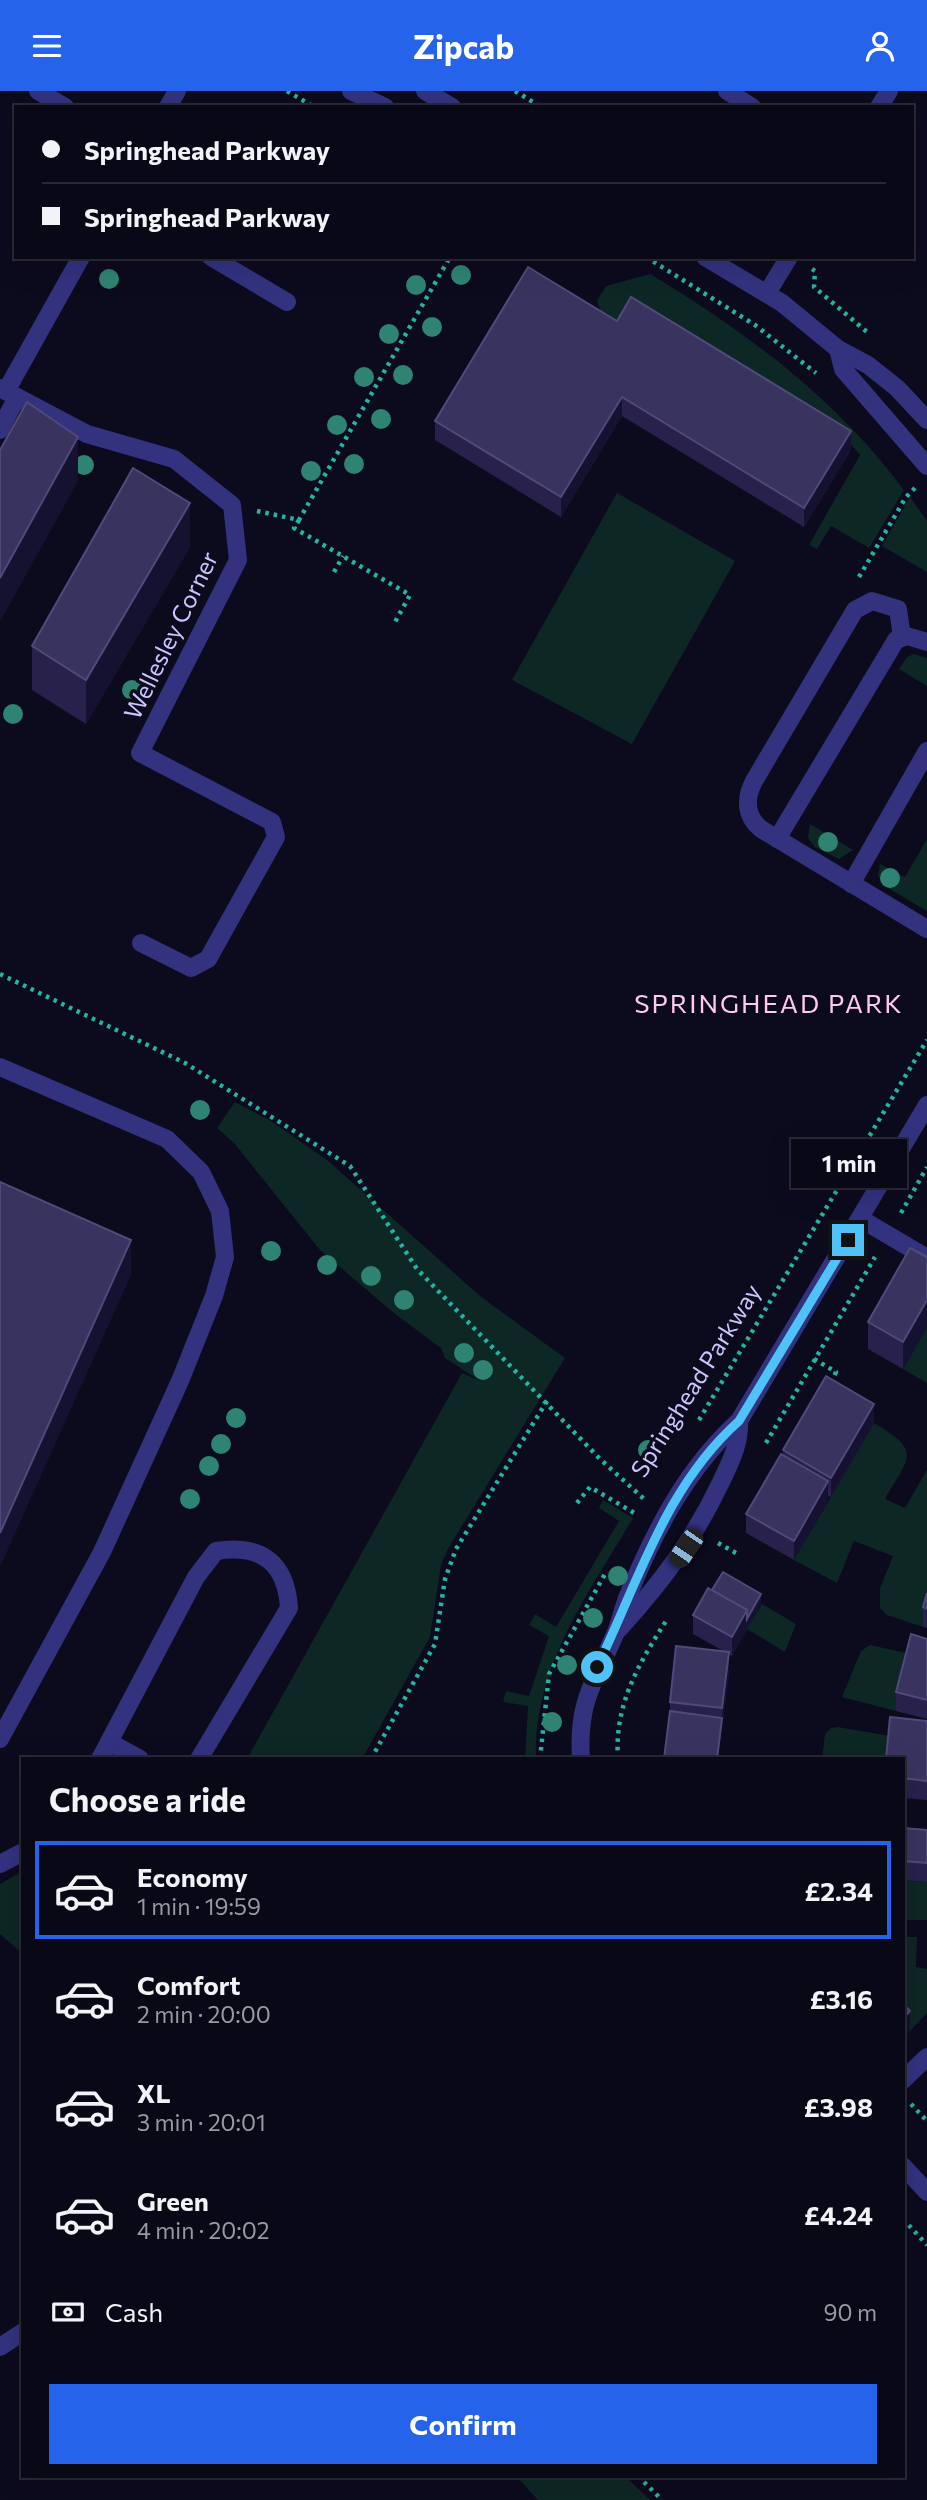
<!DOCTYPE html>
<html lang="en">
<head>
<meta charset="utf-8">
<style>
	body { margin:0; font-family:Commissioner,sans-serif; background:#171623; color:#f1f3f6; height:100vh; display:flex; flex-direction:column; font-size:26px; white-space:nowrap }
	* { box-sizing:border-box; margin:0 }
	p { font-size:23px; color:#999aa1 }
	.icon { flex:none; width:38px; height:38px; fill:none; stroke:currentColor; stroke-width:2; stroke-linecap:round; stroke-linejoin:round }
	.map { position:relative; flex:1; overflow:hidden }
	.drawer { position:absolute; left:21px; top:1666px; width:884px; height:721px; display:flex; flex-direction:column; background:#090816; border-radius:0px; box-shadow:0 7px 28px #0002,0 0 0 2px #292935 }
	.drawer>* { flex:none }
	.banner { position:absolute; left:14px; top:14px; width:900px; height:154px; border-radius:0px; box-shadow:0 7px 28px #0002,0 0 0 2px #292935; display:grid; align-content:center; height:154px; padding:0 28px; background:#090816 }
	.end { position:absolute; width:32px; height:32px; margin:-16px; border:9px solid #4fc3f7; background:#111; box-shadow:0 0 0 4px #111 }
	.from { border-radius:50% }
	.bubble { position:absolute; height:49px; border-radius:0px; background:#090816; box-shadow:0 7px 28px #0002,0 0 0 2px #292935; font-size:23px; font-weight:700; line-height:49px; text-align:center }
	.car { position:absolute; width:21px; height:42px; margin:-21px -10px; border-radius:9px; box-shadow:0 0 5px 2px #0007; background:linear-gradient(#222 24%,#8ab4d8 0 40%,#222 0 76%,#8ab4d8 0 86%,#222 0) }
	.banner b { display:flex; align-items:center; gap:24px; height:66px; font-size:26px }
	.banner b+b { border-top:2px solid #292935 }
	.banner i { width:18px; height:18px; background:#f1f3f6 }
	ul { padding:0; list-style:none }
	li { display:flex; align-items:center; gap:21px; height:98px; margin:0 14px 10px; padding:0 14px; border:4px solid transparent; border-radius:0px }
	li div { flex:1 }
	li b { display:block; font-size:26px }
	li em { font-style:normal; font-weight:700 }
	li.current { border-color:#2563eb }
	li>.icon { width:63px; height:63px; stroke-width:1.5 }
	h2 { padding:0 28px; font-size:32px; line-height:84px }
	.pay { display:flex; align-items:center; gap:18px; height:77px; padding:0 28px; font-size:26px }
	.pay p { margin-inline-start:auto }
	.primary-button { display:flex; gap:14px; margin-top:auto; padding:14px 28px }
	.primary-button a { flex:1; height:80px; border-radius:0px; background:#2563eb; color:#fff; font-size:28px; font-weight:700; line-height:80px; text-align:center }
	header { display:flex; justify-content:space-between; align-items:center; height:91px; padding:0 28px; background:#2563eb; color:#fff; font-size:32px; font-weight:700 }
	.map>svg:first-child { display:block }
	.green { fill:#0d2725 }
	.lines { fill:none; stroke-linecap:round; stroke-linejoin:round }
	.path { stroke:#24b4a4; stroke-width:4.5; stroke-dasharray:3.5 5; stroke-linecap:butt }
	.minor { stroke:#32327f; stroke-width:18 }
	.tree { fill:#2f8372 }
	.wall { fill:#27214c }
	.shaded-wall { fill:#151131 }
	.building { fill:#393360; stroke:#4f4a79; stroke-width:2 }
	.route { stroke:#4fc3f7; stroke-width:9 }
	.labels { text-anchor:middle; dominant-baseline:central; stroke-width:7; stroke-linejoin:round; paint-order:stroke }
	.street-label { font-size:24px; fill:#c9c6ff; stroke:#0c0a1d }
	.neighbourhood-label { font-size:26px; letter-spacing:2px; fill:#ffc8ee; stroke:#0c0a1d }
</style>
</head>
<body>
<header><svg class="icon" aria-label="menu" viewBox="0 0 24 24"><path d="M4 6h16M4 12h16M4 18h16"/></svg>Zipcab<svg class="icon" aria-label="person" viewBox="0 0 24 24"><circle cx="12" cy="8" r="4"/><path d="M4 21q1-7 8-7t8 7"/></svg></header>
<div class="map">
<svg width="927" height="2409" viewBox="0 0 927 2409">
	<rect width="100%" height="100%" fill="#0c0a1d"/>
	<!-- green -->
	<g class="green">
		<path d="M650 183C748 242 835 307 904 399L869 457 831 435 817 458 809 454 860 364 850 352 602 224 597 210 606 195Z"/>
		<path d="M617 402 735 470 632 653 512 589Z"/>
		<path d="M910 406 927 430V481L882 455Z"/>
		<path d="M914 563 927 567V595L899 578 907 566Z"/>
		<path d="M810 733 853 759 839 768 815 756 808 747Z"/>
		<path d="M927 748V820L883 794 878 784 880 773 905 786Z"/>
		<path d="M235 1011 271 1030 327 1069 480 1205 565 1267 449 1456 441 1474 430 1546 362 1668H247L462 1282 482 1291 445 1267 441 1257 395 1223 320 1159 234 1052 217 1037Z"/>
		<path d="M927 1236V1292L903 1278Z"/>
		<path d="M874 1332C923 1361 909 1365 885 1408L905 1417 927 1379V1522L923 1536 887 1524 880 1517V1497L893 1465 854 1450 837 1492 794 1469Z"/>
		<path d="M603 1409 633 1427C588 1504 534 1574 536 1668H525L528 1615 503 1611 506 1600 529 1605 549 1545 529 1534 535 1523 556 1536 619 1430 599 1417Z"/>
		<path d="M762 1513 796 1533 785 1561 747 1538Z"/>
		<path d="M870 1554 911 1563 896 1620 842 1606 861 1560Z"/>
		<path d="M838 1636 890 1645 888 1668H822L825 1643 831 1637Z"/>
		<path d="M23 1780V1863L0 1843V1793Z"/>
		<path d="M903 1789 927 1791V1829H903Z"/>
		<path d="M903 1846H917L916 1876 927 1878V1922L910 1940 903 1932Z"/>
		<path d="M516 2385H625L650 2409H538Z"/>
	</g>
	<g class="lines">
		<!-- path -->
		<g class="path">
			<path d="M287 0 314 16"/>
			<path d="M515 0 541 16"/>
			<path d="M646 166 755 234 816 282"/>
			<path d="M812 178 815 180 814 196 867 241"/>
			<path d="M257 420 299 429 450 166"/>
			<path d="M299 429 294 437 410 504 395 531"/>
			<path d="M334 481 343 465"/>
			<path d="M859 486 906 406 915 397"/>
			<path d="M0 883 185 972 350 1075 417 1178 599 1367 644 1408"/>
			<path d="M901 1122 927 1076"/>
			<path d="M814 1268 836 1281 831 1292"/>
			<path d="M699 1329 927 949"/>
			<path d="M766 1352 875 1166"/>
			<path d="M577 1412 590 1396 636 1423"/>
			<path d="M718 1452 736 1462"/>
			<path d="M371 1668 435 1553 445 1488 456 1458 547 1310"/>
			<path d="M540 1668 549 1583 605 1483"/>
			<path d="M618 1668C614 1613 639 1572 668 1527"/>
			<path d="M911 2013 927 2030"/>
			<path d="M903 2128 927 2154"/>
			<path d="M638 2385 662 2409"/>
		</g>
		<!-- minor -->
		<g class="minor">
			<path d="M38 0 65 16"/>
			<path d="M351 0 385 16"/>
			<path d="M425 0 452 16"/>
			<path d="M727 0 752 16"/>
			<path d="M168 16 177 0"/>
			<path d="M879 16 889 0"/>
			<path d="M211 166 287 211"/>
			<path d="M705 166 782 212 838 258 868 274 897 297 927 329"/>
			<path d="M767 202 789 166"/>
			<path d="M838 258 843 278 927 375"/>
			<path d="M0 297 87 343 174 368 232 414 238 469 140 662 272 731 276 746 208 868 191 877 141 852"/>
			<path d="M6 300 81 166"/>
			<path d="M0 339 17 306"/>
			<path d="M902 546 898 518 872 510 855 519 754 690C745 707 745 725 761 738L927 838"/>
			<path d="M777 748 896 549 907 545 927 551"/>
			<path d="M851 793 927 660"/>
			<path d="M0 976 167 1048 201 1081 220 1120 225 1166 214 1205 180 1290 102 1461 0 1648"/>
			<path d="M861 1128 927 1167"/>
			<path d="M619 1538C661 1492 694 1448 721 1391 731 1370 740 1353 739 1330"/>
			<path d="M109 1651 140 1668"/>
			<path d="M100 1668 196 1486 216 1460C261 1453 286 1471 289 1517L199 1668"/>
			<path d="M581 1668C577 1610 595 1590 616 1541 621 1528 624 1513 630 1500 656 1437 688 1376 739 1330L927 1014"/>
			<path d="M0 1773 23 1761"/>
			<path d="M903 1989 927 1966"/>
			<path d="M903 2075 927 2101"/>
			<path d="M0 2256 23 2241"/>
		</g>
	</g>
	<!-- trees -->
	<g class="tree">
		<circle cx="461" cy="184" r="10"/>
		<circle cx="109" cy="188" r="10"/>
		<circle cx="416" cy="194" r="10"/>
		<circle cx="432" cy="236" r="10"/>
		<circle cx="389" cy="243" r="10"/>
		<circle cx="403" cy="284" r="10"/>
		<circle cx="364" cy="286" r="10"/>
		<circle cx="381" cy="328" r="10"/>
		<circle cx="337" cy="334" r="10"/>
		<circle cx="354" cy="373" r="10"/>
		<circle cx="84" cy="374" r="10"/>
		<circle cx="311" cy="380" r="10"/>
		<circle cx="132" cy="599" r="10"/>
		<circle cx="13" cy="623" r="10"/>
		<circle cx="828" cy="751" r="10"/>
		<circle cx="890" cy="787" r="10"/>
		<circle cx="200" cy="1019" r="10"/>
		<circle cx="271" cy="1160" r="10"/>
		<circle cx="327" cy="1174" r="10"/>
		<circle cx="371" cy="1185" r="10"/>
		<circle cx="404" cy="1209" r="10"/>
		<circle cx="464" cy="1262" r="10"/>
		<circle cx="483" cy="1279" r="10"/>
		<circle cx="236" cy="1327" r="10"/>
		<circle cx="221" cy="1353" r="10"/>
		<circle cx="648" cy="1359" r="10"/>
		<circle cx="209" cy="1375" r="10"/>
		<circle cx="190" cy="1408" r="10"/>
		<circle cx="618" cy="1485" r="10"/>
		<circle cx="593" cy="1527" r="10"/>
		<circle cx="567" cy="1574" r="10"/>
		<circle cx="552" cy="1631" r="10"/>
	</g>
	<!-- wall -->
	<g class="wall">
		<path d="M617 230 851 359 804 436 622 325 561 426 435 349V330Z"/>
		<path d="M190 456 86 633 32 599V555Z"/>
		<path d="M910 1157 903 1278 868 1258V1231Z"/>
		<path d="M874 1332 831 1406 828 1405V1409L794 1469 746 1442V1423L783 1364V1359Z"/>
		<path d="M712 1499 761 1513 732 1565 729 1563V1581L718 1668H664L670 1621V1611L725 1561 693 1543V1524Z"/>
		<path d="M927 1502V1537L923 1536V1516Z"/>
		<path d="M927 1548V1628L896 1620V1601Z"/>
		<path d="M927 1630V1709L903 1707V1668Z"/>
		<path d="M903 1737 927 1739V1791L903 1789Z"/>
	</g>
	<!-- shaded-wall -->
	<g class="shaded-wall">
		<path d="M622 306V325L561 426V406Z"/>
		<path d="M851 340V359L804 436V417Z"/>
		<path d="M78 346V390L0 531V487Z"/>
		<path d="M190 412V456L86 633V589Z"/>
		<path d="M131 1149V1184L0 1476V1442Z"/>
		<path d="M927 1209V1236L903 1278V1251Z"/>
		<path d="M874 1313V1332L831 1406V1387Z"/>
		<path d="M828 1390V1409L794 1469V1450Z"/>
		<path d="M761 1503V1513L747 1538V1528Z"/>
		<path d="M747 1519V1538L732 1565V1546Z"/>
		<path d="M729 1561V1581L718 1668H717Z"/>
		<path d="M910 1920V1940L903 1946V1927Z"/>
	</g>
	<!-- building -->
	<g class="building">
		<path d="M528 176 617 230 631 206 851 340 804 417 622 306 561 406 435 330Z"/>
		<path d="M27 311 78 346 0 487V359Z"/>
		<path d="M133 377 190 412 86 589 32 555Z"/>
		<path d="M0 1091 131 1149 0 1442Z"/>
		<path d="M910 1157 927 1166V1209L903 1251 868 1231Z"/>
		<path d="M826 1285 874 1313 831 1387 783 1359Z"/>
		<path d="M781 1363 828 1390 794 1450 746 1423Z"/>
		<path d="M723 1481 761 1503 747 1528V1519L712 1499Z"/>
		<path d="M708 1497 747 1519 732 1546 693 1524Z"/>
		<path d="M927 1502V1518L923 1516Z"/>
		<path d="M911 1543 927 1548V1609L896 1601Z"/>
		<path d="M676 1555 729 1561 722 1617 670 1611Z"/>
		<path d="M670 1620 722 1627 717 1668H664Z"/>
		<path d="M890 1626 927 1630V1690L903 1687V1668H886Z"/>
		<path d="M903 1737 927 1739V1772L903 1770Z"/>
		<path d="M903 1913 910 1920 903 1927Z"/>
	</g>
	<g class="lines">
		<!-- route -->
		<path class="route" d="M597 1576C639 1490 665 1396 739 1330L848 1149"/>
	</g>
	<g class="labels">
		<!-- street labels -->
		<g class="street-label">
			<text transform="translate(170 544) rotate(-64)">Wellesley Corner</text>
			<text transform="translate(695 1289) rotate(-58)">Springhead Parkway</text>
		</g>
		<!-- neighbourhood labels -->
		<g class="neighbourhood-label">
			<text x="769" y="911">SPRINGHEAD PARK</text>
		</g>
	</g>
</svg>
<i class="end from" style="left:597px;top:1576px"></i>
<i class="end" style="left:848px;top:1149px"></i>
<div class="bubble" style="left:791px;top:1048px;width:116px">1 min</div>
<i class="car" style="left:686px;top:1457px;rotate:214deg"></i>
<div class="banner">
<b><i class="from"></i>Springhead Parkway</b>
<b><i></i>Springhead Parkway</b>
</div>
<section class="drawer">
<h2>Choose a ride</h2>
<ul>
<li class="current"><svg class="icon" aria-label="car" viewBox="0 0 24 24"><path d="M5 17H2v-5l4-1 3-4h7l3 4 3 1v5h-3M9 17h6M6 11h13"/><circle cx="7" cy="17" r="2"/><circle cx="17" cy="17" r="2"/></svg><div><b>Economy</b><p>1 min · 19:59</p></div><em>£2.34</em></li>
<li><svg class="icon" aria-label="car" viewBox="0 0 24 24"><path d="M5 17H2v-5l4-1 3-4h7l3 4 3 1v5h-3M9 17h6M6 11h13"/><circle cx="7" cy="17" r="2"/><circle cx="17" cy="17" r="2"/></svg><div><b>Comfort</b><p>2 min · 20:00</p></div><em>£3.16</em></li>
<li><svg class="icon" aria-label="car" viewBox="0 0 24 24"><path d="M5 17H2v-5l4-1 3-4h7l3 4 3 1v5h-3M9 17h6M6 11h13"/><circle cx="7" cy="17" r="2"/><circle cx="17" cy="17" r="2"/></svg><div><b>XL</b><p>3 min · 20:01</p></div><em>£3.98</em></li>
<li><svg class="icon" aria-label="car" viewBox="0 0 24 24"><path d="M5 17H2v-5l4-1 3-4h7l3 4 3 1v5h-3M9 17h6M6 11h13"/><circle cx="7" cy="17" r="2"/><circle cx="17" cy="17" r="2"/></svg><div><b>Green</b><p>4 min · 20:02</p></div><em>£4.24</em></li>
</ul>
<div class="pay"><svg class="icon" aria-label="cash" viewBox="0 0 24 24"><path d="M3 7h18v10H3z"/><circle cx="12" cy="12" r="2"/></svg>Cash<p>90 m</p></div>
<div class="primary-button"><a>Confirm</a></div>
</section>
</div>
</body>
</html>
